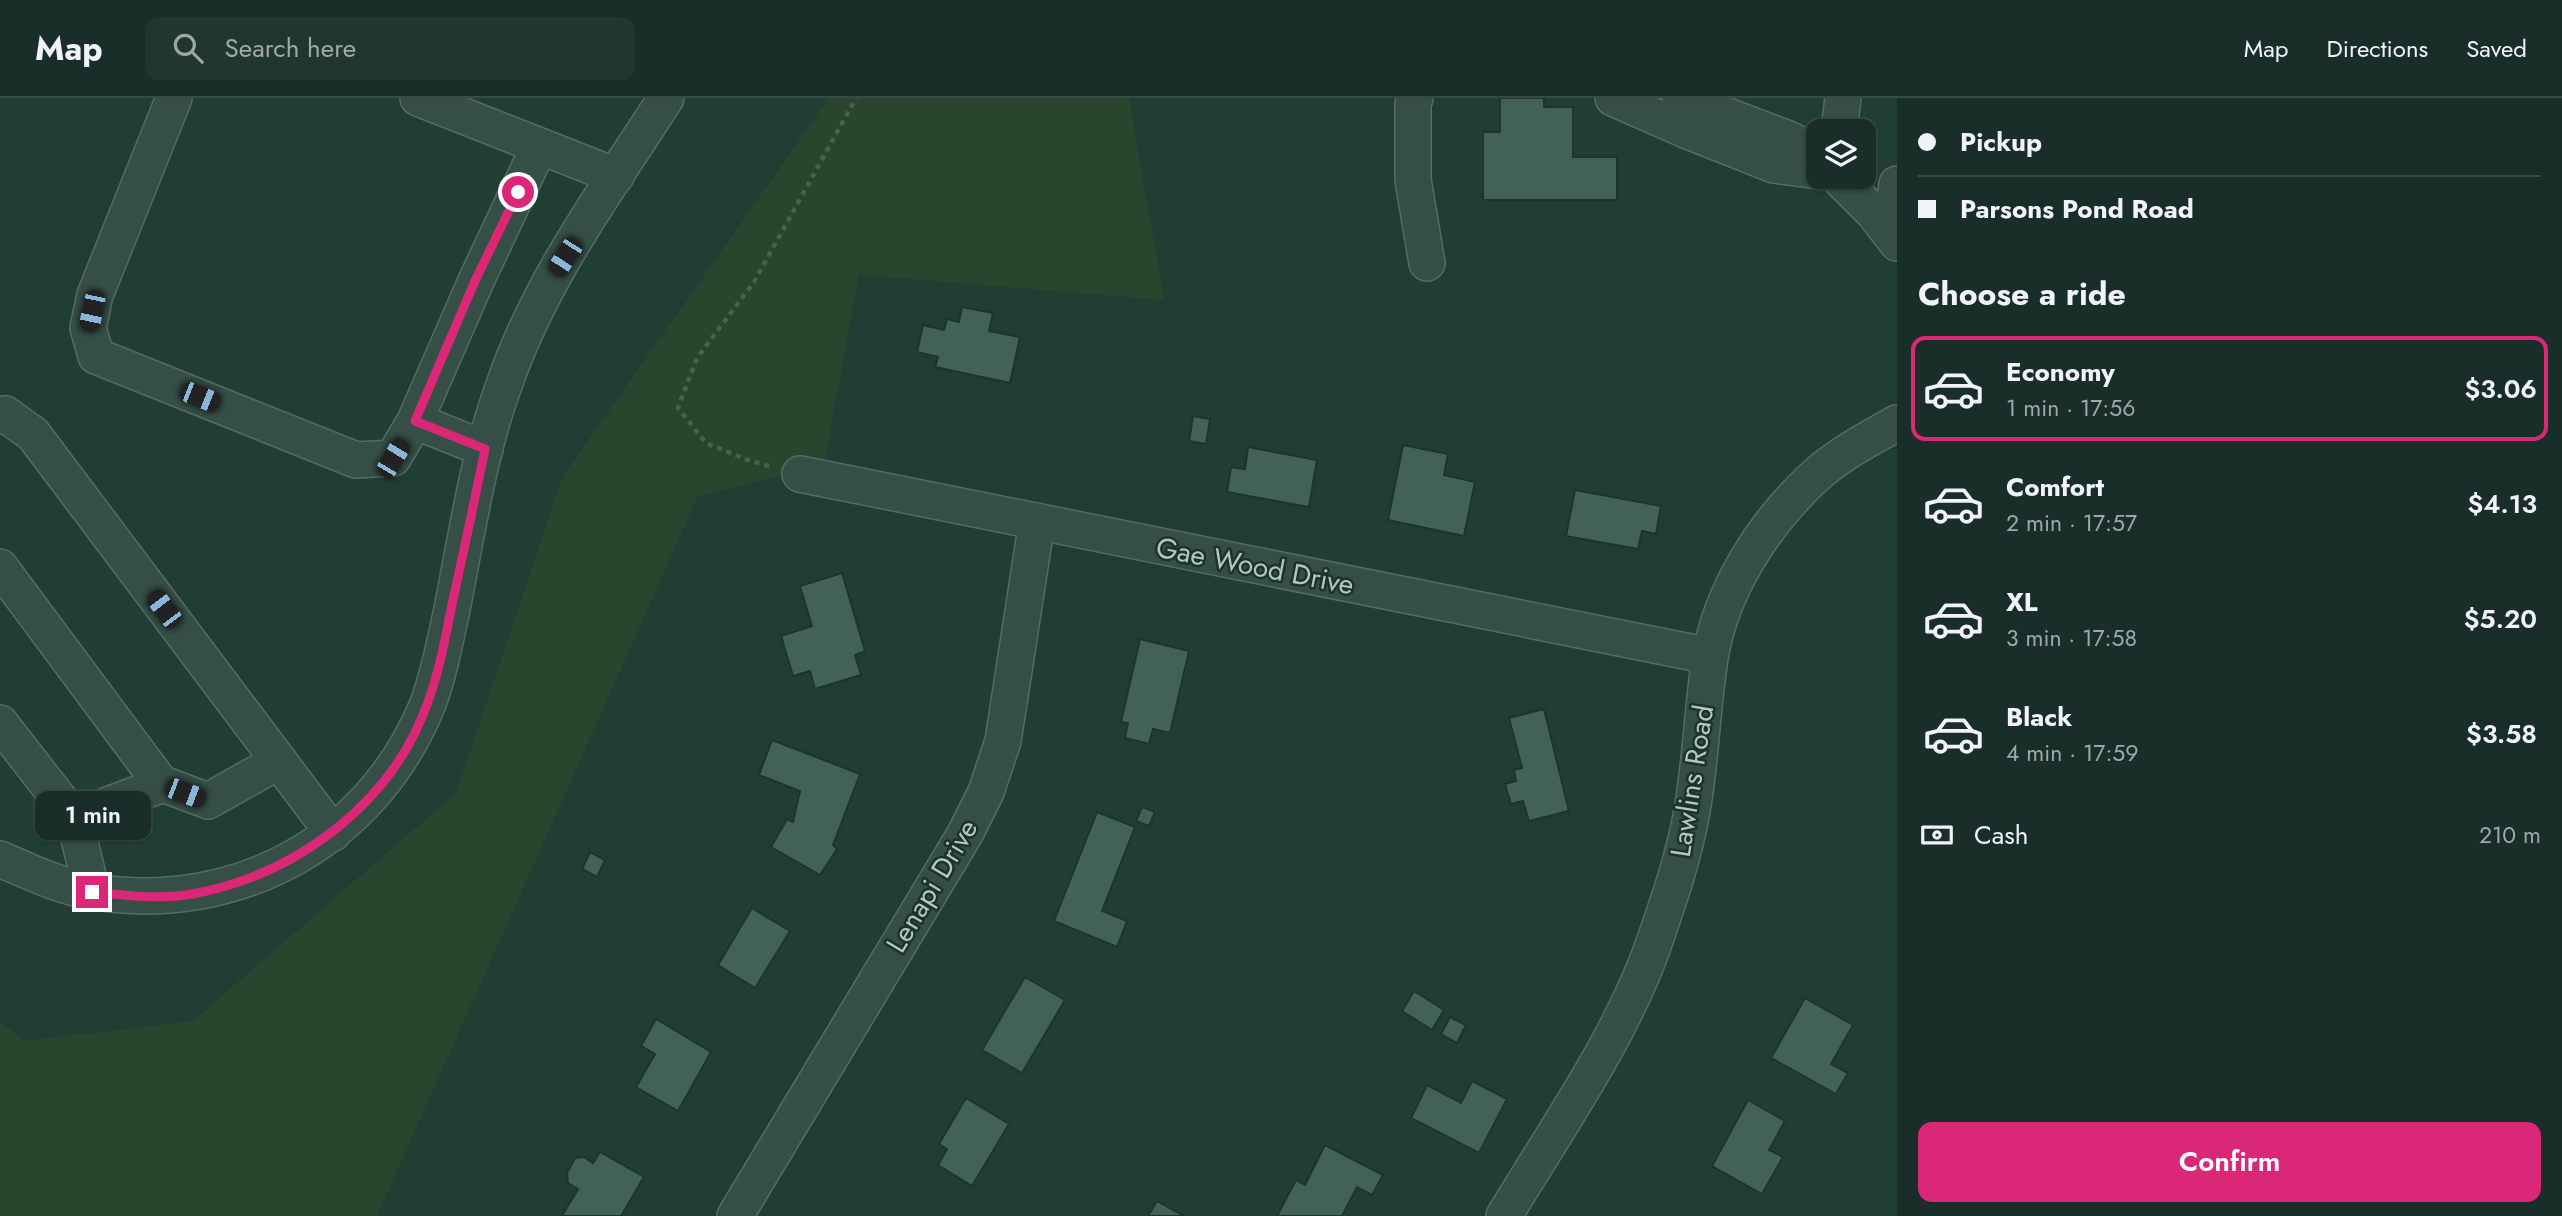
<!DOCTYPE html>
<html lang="en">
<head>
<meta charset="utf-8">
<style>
	body { margin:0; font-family:Jost,sans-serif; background:#223630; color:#f1f3f6; height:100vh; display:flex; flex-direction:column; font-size:26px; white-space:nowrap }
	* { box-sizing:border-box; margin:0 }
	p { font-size:23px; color:#9fa8a8 }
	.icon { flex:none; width:38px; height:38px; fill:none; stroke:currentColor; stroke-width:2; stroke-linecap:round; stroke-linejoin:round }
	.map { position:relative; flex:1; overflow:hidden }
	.sheet { display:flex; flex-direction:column; background:#192e28; width:665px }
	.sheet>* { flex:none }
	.hud { display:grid; align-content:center; height:154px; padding:0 21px; background:#192e28 }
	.tools { position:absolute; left:1806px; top:21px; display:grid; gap:14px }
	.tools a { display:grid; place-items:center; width:70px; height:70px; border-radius:14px; background:#192e28; box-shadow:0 2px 5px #0004,0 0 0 2px #374a45; font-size:35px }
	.end { position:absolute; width:32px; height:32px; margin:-16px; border:9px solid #db2777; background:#fff; box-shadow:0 0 0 4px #fff }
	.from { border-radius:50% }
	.bubble { position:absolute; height:49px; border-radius:14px; background:#192e28; box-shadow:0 2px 5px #0004,0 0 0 2px #374a45; font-size:23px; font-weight:600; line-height:49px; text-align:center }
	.car { position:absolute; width:21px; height:42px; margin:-21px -10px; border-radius:9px; box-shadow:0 0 5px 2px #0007; background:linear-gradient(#222 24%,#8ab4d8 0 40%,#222 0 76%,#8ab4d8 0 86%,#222 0) }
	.hud b { display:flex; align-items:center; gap:24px; height:66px; font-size:26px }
	.hud b+b { border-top:2px solid #374a45 }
	.hud i { width:18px; height:18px; background:#f1f3f6 }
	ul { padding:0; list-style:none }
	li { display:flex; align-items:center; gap:21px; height:105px; margin:0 14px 10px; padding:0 7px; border:4px solid transparent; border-radius:14px }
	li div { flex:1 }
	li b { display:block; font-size:26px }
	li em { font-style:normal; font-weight:600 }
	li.selected { border-color:#db2777 }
	li>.icon { width:63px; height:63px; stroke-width:1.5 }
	h2 { padding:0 21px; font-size:32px; line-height:84px }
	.pay { display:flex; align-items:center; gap:18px; height:77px; padding:0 21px; font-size:26px }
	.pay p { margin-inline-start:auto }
	.primary-button { display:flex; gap:14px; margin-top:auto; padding:14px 21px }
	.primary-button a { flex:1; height:80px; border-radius:14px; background:#db2777; color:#fff; font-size:28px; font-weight:600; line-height:80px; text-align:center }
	header { display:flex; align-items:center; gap:42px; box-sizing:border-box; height:98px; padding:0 35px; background:#192e28; border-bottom:2px solid #374a45 }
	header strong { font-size:33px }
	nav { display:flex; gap:38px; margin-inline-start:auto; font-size:24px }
	.search { width:490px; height:63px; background:#223630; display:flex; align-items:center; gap:18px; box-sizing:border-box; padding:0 24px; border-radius:14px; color:#9fa8a8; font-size:26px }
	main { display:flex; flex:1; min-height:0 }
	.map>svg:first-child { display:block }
	.green { fill:#29452d }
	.building { fill:#426258; stroke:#1d352d; stroke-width:2 }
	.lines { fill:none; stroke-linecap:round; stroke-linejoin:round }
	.minor-casing { stroke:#546c64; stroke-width:38 }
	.path { stroke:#48624e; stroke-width:4.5; stroke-dasharray:5 5; stroke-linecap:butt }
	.minor { stroke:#354e46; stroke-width:35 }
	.route { stroke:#db2777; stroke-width:9 }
	.labels { text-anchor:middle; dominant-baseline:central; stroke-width:5; stroke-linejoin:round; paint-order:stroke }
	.street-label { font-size:28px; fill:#b1c9c2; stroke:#1b332b }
</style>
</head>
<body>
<header>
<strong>Map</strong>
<div class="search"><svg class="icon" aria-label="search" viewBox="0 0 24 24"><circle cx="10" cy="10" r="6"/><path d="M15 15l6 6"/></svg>Search here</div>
<nav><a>Map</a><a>Directions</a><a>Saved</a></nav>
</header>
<main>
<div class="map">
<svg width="1897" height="1118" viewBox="0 0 1897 1118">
	<rect width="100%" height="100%" fill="#213e35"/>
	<!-- green -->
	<path class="green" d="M829 0H1129L1164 202 859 177 824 367 698 398 377 1118H0V923L24 943 193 923 456 695 563 378Z"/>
	<!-- building -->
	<g class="building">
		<path d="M1500 0H1544V9H1573V59H1617V102H1483V34H1500Z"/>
		<path d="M962 209 993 215 989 233 1020 239 1010 285 935 269 938 259 917 254 923 227 944 232 947 221 959 224Z"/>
		<path d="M1193 318 1210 321 1206 346 1189 343Z"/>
		<path d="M1403 347 1448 356 1444 377 1475 384 1464 438 1388 422Z"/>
		<path d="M1248 349 1317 362 1309 409 1227 394 1231 369 1245 371Z"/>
		<path d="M1575 392 1661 408 1656 436 1642 433 1638 451 1566 438Z"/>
		<path d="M842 475 865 553 855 557 861 577 815 591 810 573 793 578 781 538 812 528 800 488Z"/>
		<path d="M1140 541 1189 553 1170 635 1153 631 1149 646 1125 640 1128 625 1121 624Z"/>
		<path d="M1544 611 1569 713 1529 723 1523 703 1511 706 1505 686 1516 683 1514 672 1522 670 1509 620Z"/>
		<path d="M772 642 860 676 833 747 837 751 820 777 771 749 787 721 793 724 800 693 759 677Z"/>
		<path d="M1142 709 1155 714 1149 728 1136 723Z"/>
		<path d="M1097 714 1135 729 1102 813 1127 823 1117 849 1054 823Z"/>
		<path d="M590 754 605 762 597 779 582 771Z"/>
		<path d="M752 810 790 833 755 890 718 867Z"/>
		<path d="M1025 879 1065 902 1022 975 982 952Z"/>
		<path d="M1414 893 1444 912 1432 932 1402 913Z"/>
		<path d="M1805 900 1853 927 1831 966 1848 975 1836 996 1771 960Z"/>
		<path d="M1450 919 1466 927 1457 945 1441 936Z"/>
		<path d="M656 921 711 954 678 1013 636 989 655 956 641 948Z"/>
		<path d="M1472 983 1507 1001 1479 1055 1411 1020 1427 987 1461 1005Z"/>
		<path d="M966 1000 1009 1026 972 1088 938 1067 947 1051 939 1046Z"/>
		<path d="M1748 1002 1785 1023 1769 1052 1783 1059 1762 1096 1712 1068Z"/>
		<path d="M1325 1047 1383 1077 1372 1097 1357 1089 1342 1118H1277L1296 1082 1305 1087Z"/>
		<path d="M600 1054 644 1079 621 1118H562L578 1091 568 1085 567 1075 575 1060 584 1059 593 1065Z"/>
		<path d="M1157 1103 1184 1118H1148Z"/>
	</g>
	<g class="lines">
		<!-- minor casing -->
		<g class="minor-casing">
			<g id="minor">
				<path d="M174 0 95 197 88 230 96 258 356 362 393 360 415 323 485 351"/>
				<path d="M418 0 616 78"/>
				<path d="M1415 0 1413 6V82L1427 165"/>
				<path d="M1613 0 1688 33 1774 67 1818 73"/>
				<path d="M1680 0 1786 40 1808 50 1818 59"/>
				<path d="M1839 33 1843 0"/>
				<path d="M1838 79 1874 115 1897 145"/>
				<path d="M1891 135 1897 86"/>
				<path d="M0 318 5 316 33 336 333 735"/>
				<path d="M415 323 476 183 539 49"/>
				<path d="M800 376 1710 558"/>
				<path d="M0 469 162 687"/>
				<path d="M0 625 74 720 92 794"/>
				<path d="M74 720 163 686 208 703 279 663"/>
				<path d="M0 761C30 774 61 789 94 794 238 816 371 743 427 608 439 577 445 543 452 511 467 436 478 358 504 287 540 182 607 92 666 0"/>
				<path d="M735 1118 965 736 986 694 1003 643 1037 423"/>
				<path d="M1504 1118C1555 1033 1622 938 1654 845 1669 802 1684 758 1692 713 1701 662 1702 611 1710 560 1721 492 1763 427 1813 380 1838 357 1868 341 1897 325"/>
			</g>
		</g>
		<!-- path -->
		<path class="path" d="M769 368 748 362 706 345 678 310 697 260 754 184 856 0"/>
		<!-- minor -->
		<use href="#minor" class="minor"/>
	</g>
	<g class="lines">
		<!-- route -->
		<path class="route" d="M92 794C125 797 159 802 192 796 296 777 392 706 428 604 440 571 446 536 453 502 464 451 475 401 485 351L415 323 475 183 518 94"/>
	</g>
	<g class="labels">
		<!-- street labels -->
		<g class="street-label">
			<text transform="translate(1255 468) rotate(11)">Gae Wood Drive</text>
			<text transform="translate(1692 683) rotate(-81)">Lawlins Road</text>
			<text transform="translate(932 788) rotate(-59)">Lenapi Drive</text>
		</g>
	</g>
</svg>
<div class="tools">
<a><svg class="icon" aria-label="layers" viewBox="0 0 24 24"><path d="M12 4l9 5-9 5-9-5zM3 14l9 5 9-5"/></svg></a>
</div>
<i class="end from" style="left:518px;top:94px"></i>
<i class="end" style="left:92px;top:794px"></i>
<div class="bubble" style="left:35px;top:693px;width:116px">1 min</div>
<i class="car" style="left:565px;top:159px;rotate:213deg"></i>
<i class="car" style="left:92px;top:213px;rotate:192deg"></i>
<i class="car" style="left:200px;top:299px;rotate:112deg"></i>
<i class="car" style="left:393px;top:360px;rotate:31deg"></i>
<i class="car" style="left:164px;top:511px;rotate:323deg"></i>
<i class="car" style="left:185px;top:695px;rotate:111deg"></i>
</div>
<section class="sheet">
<div class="hud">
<b><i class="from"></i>Pickup</b>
<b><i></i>Parsons Pond Road</b>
</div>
<h2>Choose a ride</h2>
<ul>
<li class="selected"><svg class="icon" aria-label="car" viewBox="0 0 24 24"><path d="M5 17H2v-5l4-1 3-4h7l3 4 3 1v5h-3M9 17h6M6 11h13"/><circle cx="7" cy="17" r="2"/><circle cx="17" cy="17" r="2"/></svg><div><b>Economy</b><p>1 min · 17:56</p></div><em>$3.06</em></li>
<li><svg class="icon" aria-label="car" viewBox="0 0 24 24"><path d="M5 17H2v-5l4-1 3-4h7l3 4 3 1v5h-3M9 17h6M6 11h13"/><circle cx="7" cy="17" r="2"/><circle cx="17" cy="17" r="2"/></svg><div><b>Comfort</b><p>2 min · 17:57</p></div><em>$4.13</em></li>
<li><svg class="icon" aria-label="car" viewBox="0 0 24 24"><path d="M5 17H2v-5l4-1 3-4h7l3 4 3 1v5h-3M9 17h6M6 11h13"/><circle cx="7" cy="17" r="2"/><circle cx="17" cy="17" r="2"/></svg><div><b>XL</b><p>3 min · 17:58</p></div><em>$5.20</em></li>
<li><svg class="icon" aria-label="car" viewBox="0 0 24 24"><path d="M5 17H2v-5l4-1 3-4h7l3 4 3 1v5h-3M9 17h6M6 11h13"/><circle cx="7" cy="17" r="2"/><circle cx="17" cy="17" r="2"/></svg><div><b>Black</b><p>4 min · 17:59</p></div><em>$3.58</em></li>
</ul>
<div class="pay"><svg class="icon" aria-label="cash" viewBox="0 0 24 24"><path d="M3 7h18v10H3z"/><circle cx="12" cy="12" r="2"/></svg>Cash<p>210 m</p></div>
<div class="primary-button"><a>Confirm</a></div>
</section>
</main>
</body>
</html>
